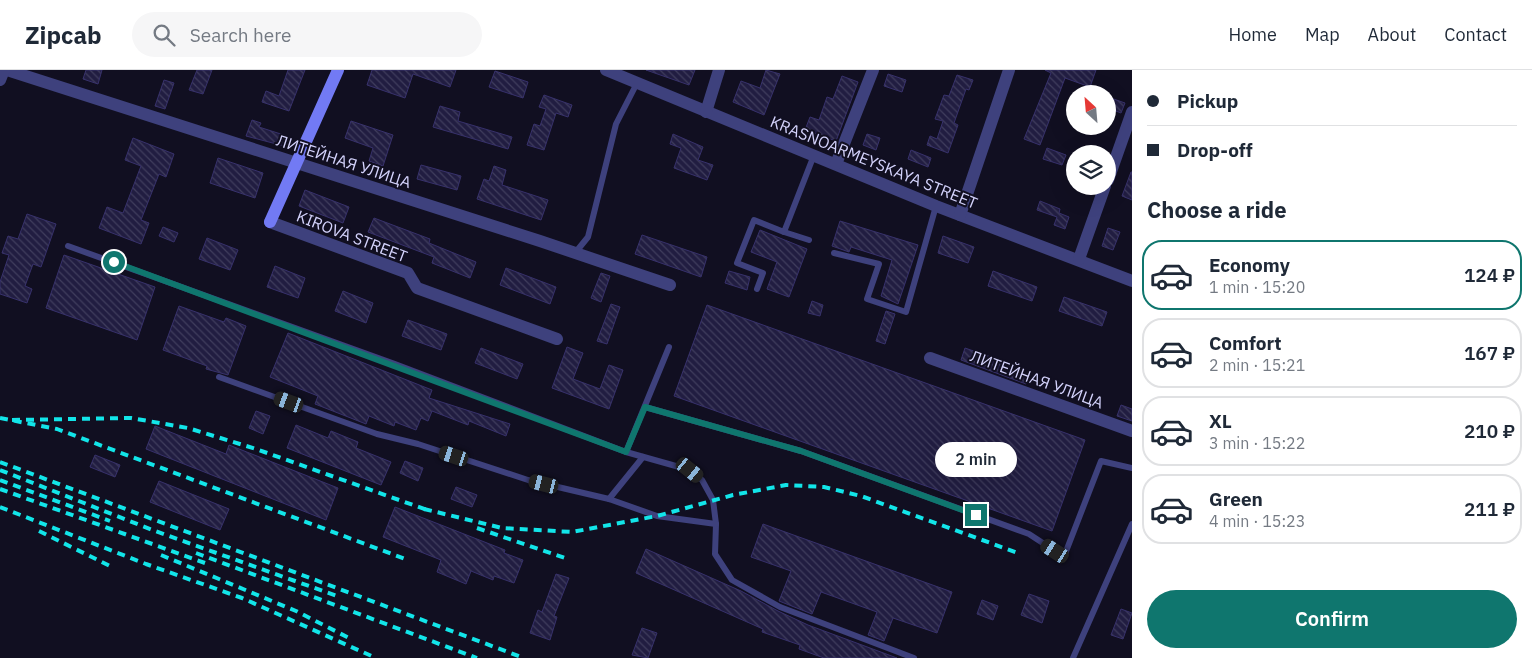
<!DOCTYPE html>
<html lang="en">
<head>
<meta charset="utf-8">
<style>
	body { margin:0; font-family:"IBM Plex Sans",sans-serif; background:#f6f6f7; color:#1f2937; height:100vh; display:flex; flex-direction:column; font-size:19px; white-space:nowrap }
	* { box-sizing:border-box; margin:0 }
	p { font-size:16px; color:#747a83 }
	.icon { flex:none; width:28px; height:28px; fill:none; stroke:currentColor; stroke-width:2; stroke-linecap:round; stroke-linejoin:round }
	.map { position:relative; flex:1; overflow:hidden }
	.drawer { display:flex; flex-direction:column; background:#fff; width:400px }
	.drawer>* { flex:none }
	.hud { display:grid; align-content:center; height:110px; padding:0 15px; background:#fff }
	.needle { width:32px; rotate:334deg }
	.fabs { position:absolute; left:1066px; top:15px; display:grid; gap:10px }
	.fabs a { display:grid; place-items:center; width:50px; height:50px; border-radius:50%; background:#fff; box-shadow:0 5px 20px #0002; font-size:25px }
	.end { position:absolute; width:22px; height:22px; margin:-11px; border:6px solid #0f766e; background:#fff; box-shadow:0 0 0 2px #fff }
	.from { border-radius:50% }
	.bubble { position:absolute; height:35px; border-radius:18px; background:#fff; box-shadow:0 5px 20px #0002; font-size:16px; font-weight:600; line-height:35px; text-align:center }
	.car { position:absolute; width:15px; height:30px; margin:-15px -8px; border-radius:6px; box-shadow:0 0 4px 1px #0007; background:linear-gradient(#222 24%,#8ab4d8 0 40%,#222 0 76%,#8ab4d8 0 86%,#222 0) }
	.hud b { display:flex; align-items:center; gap:18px; height:48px; font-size:19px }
	.hud b+b { border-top:1px solid #e0e1e3 }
	.hud i { width:12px; height:12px; background:#1f2937 }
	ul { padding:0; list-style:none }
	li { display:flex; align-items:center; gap:15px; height:70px; margin:0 10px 8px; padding:0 5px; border:2px solid #e0e1e3; border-radius:20px }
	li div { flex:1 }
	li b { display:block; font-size:19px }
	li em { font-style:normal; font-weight:600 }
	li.selected { border-color:#0f766e }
	li>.icon { width:45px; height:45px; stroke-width:1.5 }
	h2 { padding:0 15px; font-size:22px; line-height:60px }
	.button { display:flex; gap:10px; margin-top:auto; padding:10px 15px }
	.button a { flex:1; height:58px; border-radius:30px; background:#0f766e; color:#fff; font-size:20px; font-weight:600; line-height:58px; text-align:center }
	header { display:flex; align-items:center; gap:30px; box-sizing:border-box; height:70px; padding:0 25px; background:#fff; border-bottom:1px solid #e0e1e3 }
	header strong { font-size:24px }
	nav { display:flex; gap:28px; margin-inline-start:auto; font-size:18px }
	.search { width:350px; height:45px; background:#f6f6f7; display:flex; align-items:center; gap:12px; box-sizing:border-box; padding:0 18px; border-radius:28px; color:#747a83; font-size:19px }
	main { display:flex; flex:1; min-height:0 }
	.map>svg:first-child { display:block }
	.building { fill:url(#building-back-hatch); stroke:#37316b }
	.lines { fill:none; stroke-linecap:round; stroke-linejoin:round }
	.lane { stroke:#3e417d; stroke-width:6 }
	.street { stroke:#3e417d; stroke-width:12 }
	.secondary { stroke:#727af4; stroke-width:12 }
	.rail { stroke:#12e5e9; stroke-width:4; stroke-dasharray:8 6; stroke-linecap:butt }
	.route { stroke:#0f766e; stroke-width:6 }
	.labels { text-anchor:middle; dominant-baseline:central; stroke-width:4; stroke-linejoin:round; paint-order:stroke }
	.street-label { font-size:16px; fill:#d4d3fc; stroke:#110f21 }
</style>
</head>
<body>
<header>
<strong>Zipcab</strong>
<div class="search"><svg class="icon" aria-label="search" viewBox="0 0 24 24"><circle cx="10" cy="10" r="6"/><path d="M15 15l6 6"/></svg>Search here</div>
<nav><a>Home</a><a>Map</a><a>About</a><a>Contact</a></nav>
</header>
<main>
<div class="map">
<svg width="1132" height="588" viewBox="0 0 1132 588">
	<defs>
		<pattern id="building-back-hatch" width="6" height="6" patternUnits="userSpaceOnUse" patternTransform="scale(1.25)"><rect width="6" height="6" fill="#211d41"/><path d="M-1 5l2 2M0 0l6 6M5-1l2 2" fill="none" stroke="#403d5d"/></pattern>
	</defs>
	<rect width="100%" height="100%" fill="#110f21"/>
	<!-- building -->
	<g class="building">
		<path d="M86 0H102L98 14 83 9Z"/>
		<path d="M197 0H212L203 24 189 20Z"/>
		<path d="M288 0H305L289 41 262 32 266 21 279 26Z"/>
		<path d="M372 0H456L450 17 413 4 405 28 367 15Z"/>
		<path d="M646 0H695L689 15Z"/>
		<path d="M766 0 780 4 764 45 733 32 741 11 760 18Z"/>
		<path d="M1045 0H1096L1090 17 1065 8 1040 75 1024 69 1051 3Z"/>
		<path d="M495 1 528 12 523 28 489 17Z"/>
		<path d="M888 4 906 10 902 22 884 16Z"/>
		<path d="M957 5 973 10 969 20 966 19 954 53 958 55 948 83 927 75 930 66 937 69 943 51 935 49 944 25 949 26Z"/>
		<path d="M842 6 858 12 836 71 805 60 810 47 819 50 827 27 833 29Z"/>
		<path d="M164 10 174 13 165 39 155 36Z"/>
		<path d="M544 25 572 35 568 47 556 43 544 80 527 75 534 54 540 56 546 39 539 37Z"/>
		<path d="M1108 27 1125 33 1121 43 1108 38Z"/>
		<path d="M440 36 460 42 458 51 512 67 508 79 433 57Z"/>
		<path d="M252 50 261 53 259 57 287 66 284 76 246 66Z"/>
		<path d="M351 51 393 65 383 96 369 91 373 78 345 68Z"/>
		<path d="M673 64 703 77 698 90 713 95 707 110 674 98 681 78 670 74Z"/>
		<path d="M867 64 880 68 876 80 863 75Z"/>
		<path d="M133 68 174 84 166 107 159 104 141 150 149 153 141 174 99 158 107 137 123 143 141 96 125 90Z"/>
		<path d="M1047 78 1066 85 1062 95 1043 89Z"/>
		<path d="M911 80 931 88 928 97 908 89Z"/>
		<path d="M218 88 263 103 255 128 210 113Z"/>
		<path d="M421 95 461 106 457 120 417 109Z"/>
		<path d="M494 96 506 100 502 115 548 130 541 150 477 129 484 109 489 111Z"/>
		<path d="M1131 102H1132V130L1122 126Z"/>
		<path d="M305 120 349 137 343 153 299 136Z"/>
		<path d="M1040 131 1060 139 1059 143 1069 147 1065 159 1054 155 1057 147 1037 140Z"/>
		<path d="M27 144 56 154 41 197 33 194 25 216 32 219 27 233 0 224V212L9 185 2 183 8 166 18 169Z"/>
		<path d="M374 148 430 169 429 173 476 192 470 208 432 193 434 187 368 162Z"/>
		<path d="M840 151 918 175 898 234 881 226 892 190 851 177 849 182 832 176Z"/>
		<path d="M163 157 178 163 174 172 159 166Z"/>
		<path d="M1108 158 1120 162 1113 180 1102 176Z"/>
		<path d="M760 160 807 179 789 227 767 219 777 192 751 182Z"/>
		<path d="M642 165 707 187 701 207 635 184Z"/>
		<path d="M943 166 974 177 968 193 938 183Z"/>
		<path d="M207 168 238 180 230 200 199 189Z"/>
		<path d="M64 185 155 217 137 270 46 238Z"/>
		<path d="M275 196 305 208 298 228 267 217Z"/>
		<path d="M506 198 556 217 550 234 500 215Z"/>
		<path d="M729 201 750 207 747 220 725 213Z"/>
		<path d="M993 201 1037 217 1032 231 988 216Z"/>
		<path d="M601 203 610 206 601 232 591 228Z"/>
		<path d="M343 221 373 233 366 253 335 241Z"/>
		<path d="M1064 227 1107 242 1102 256 1059 241Z"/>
		<path d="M812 231 823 235 820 246 808 243Z"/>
		<path d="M611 234 620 237 607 274 597 271Z"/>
		<path d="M707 235 1085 370 1052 461 674 326Z"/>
		<path d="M179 236 224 252 226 248 246 256 228 305 206 299 207 296 163 280Z"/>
		<path d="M886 241 895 244 885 274 876 271Z"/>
		<path d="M408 250 447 264 441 280 402 266Z"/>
		<path d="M288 263 432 320 429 328 510 354 506 366 469 351 468 355 432 341 428 351 421 348 416 360 395 352 394 356 369 346 366 354 315 334 318 326 270 307Z"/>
		<path d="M567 277 583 283 573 309 600 319 609 295 623 300 609 339 552 318Z"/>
		<path d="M481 278 523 294 517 309 475 293Z"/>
		<path d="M965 278 1011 294 1010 298 1029 305 1026 314 961 290Z"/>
		<path d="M1121 335 1132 339V351L1117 346Z"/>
		<path d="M256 341 270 346 263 364 249 358Z"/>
		<path d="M296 355 328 368 331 361 358 372 356 378 391 392 381 415 287 378Z"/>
		<path d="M155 356 226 384 229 375 338 418 326 450 146 379Z"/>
		<path d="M95 385 120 395 115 407 90 397Z"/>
		<path d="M405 391 423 398 418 411 400 403Z"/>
		<path d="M159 411 229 439 220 460 150 432Z"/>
		<path d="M456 417 477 425 472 437 451 429Z"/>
		<path d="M395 437 505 480 504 483 523 490 514 513 494 506 493 510 471 501 466 514 437 502 441 490 383 467Z"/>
		<path d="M763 454 952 522 937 563 893 548 884 571 868 565 877 542 821 522 812 544 779 531 791 501 751 487Z"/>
		<path d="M646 479 741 521 778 541 808 555 897 588H824L799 579 800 575 762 562 763 559 636 503Z"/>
		<path d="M556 504 569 508 554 546 557 547 550 570 530 563 538 540 542 542Z"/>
		<path d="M1029 524 1049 531 1042 553 1021 545Z"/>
		<path d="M982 530 998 536 993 550 977 544Z"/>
		<path d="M1121 539 1132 543 1123 569 1111 565Z"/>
		<path d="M642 558 657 563 648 588 632 585Z"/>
	</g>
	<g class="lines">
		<!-- lane -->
		<g class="lane">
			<path d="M784 162 809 170"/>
			<path d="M68 176 395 294 626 382 690 400 702 410 713 430 716 454 715 484 732 510 780 537 914 588"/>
			<path d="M575 183 588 167 616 54 637 13"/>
			<path d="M834 183 879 194 867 229 906 242 936 136"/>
			<path d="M757 219 763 203 737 193 754 150 784 162 814 85"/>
			<path d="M219 307 377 364 418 374 528 410 609 429 657 446 716 454"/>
			<path d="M645 337 801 381 1029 464 1055 481 1065 484 1101 391 1132 398"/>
			<path d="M626 382 669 277"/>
			<path d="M609 429 643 387"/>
			<path d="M1073 588 1132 454"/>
		</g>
		<!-- street -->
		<g class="street">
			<path d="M7 0 540 171 670 215"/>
			<path d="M606 0 936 136 1132 211"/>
			<path d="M0 10 4 0"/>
			<path d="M706 42 719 0"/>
			<path d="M836 94 873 0"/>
			<path d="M1108 110 1132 42"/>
			<path d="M960 145 1009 0"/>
			<path d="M270 152 408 203 417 218 557 269"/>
			<path d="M1079 189 1105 116"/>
			<path d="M930 288 1132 361"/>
		</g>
		<!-- secondary -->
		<path class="secondary" d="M270 152 338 0"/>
		<!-- rail -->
		<g class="rail">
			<path d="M0 348 57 359 408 490"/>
			<path d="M12 350 131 348 188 358 256 379 430 441"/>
			<path d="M0 392 524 588"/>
			<path d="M0 400 155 461 337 526"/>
			<path d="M0 410 110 451"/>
			<path d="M0 419 205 493"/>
			<path d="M0 437 146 494 242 528 376 588"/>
			<path d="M424 439 502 458 572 462 657 446 733 425 786 415 824 417 861 426 1018 483"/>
			<path d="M477 458 568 489"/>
			<path d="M39 461 114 498"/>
			<path d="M196 483 477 588"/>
			<path d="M161 485 296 541 351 569"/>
		</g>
	</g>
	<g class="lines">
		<!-- route -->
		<path class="route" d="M114 192 626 382 645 337 801 381 976 445"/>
	</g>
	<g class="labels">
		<!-- street labels -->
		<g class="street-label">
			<text transform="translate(344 91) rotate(18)">ЛИТЕЙНАЯ УЛИЦА</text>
			<text transform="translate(874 92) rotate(22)">KRASNOARMEYSKAYA STREET</text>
			<text transform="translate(352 166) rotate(21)">KIROVA STREET</text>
			<text transform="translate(1037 309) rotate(20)">ЛИТЕЙНАЯ УЛИЦА</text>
		</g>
	</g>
</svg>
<div class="fabs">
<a><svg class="needle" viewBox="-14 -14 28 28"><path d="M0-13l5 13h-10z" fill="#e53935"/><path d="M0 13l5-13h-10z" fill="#747a83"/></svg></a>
<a><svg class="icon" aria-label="layers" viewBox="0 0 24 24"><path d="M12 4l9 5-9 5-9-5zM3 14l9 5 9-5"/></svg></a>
</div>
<i class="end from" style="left:114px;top:192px"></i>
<i class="end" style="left:976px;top:445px"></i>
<div class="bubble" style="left:935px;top:372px;width:82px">2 min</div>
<i class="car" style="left:289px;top:332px;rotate:290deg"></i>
<i class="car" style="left:454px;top:386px;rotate:288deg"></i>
<i class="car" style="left:690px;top:400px;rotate:129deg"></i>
<i class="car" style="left:544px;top:414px;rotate:284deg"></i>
<i class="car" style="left:1055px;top:481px;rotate:303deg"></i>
</div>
<section class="drawer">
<div class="hud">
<b><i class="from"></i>Pickup</b>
<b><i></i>Drop-off</b>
</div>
<h2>Choose a ride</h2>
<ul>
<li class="selected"><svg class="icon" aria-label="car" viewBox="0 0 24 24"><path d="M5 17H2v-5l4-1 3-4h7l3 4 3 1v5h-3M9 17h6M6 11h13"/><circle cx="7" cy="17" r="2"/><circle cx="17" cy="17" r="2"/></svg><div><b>Economy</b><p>1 min · 15:20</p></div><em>124 ₽</em></li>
<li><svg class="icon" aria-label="car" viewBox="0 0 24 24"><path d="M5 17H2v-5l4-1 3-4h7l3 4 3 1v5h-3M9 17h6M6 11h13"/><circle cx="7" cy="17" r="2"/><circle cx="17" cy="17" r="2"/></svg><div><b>Comfort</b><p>2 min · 15:21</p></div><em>167 ₽</em></li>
<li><svg class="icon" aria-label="car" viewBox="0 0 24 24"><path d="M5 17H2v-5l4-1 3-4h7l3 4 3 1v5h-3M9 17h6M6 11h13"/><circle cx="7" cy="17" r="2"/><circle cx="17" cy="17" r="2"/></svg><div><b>XL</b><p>3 min · 15:22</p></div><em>210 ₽</em></li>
<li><svg class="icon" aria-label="car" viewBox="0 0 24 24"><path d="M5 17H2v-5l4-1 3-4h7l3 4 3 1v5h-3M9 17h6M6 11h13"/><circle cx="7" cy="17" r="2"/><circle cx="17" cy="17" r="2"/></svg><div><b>Green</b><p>4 min · 15:23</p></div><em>211 ₽</em></li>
</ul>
<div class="button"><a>Confirm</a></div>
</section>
</main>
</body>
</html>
